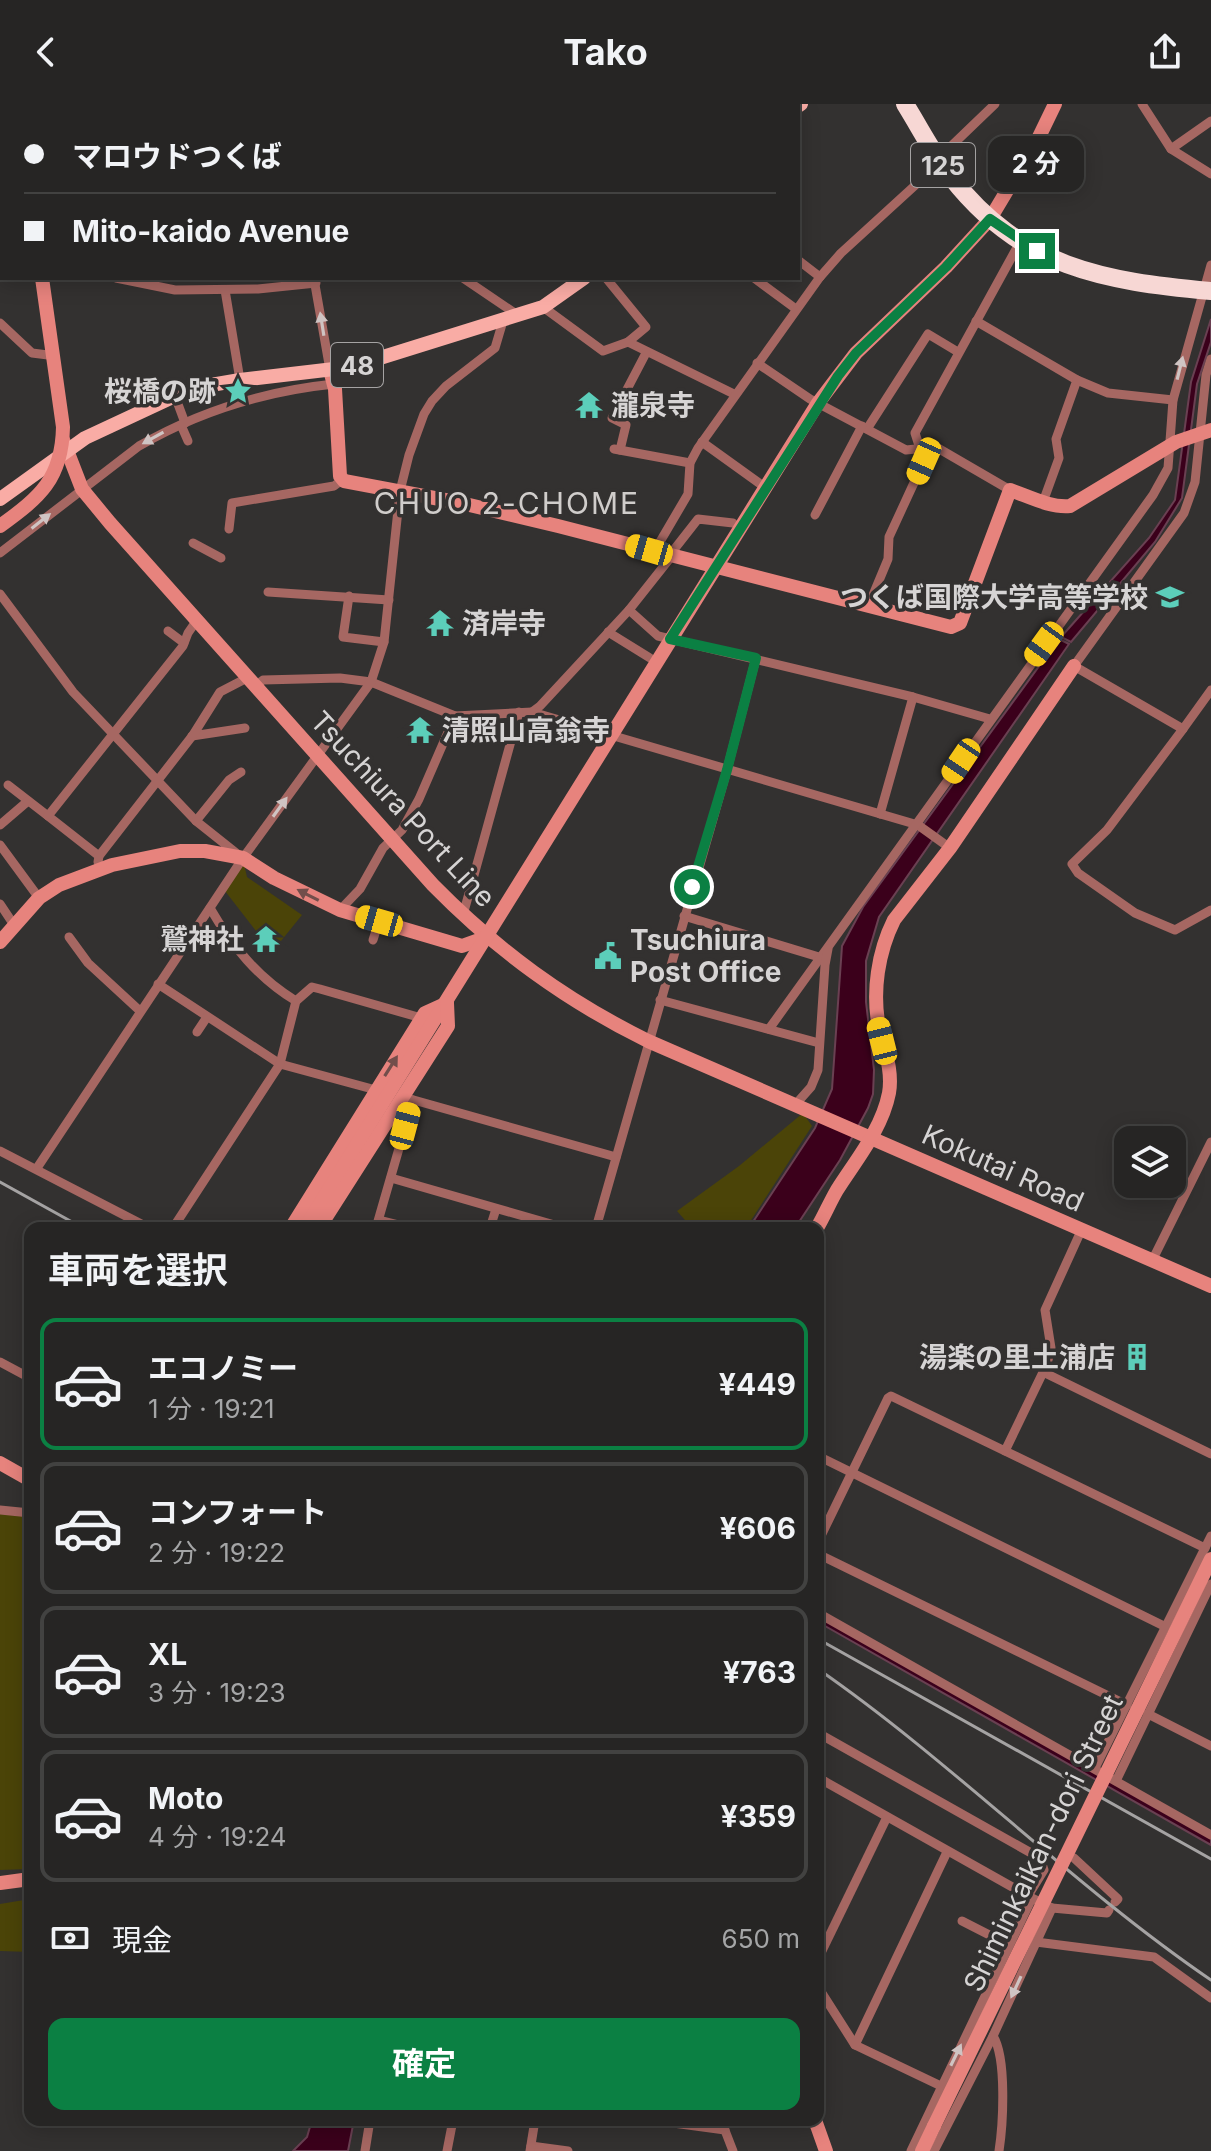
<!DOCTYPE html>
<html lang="ja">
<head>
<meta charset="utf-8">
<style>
	body { margin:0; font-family:Inter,"Noto Sans JP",sans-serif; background:#2e2d2c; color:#f1f3f6; height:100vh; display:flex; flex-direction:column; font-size:30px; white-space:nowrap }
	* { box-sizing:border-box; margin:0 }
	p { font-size:26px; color:#a4a5a6 }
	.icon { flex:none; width:44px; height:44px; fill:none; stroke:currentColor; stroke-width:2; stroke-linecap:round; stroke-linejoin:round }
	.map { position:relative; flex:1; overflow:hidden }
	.drawer { position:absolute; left:24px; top:1118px; width:800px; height:904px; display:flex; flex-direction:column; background:#262524; border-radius:16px; box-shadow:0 4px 20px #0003,0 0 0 2px #424241 }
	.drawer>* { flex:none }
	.guide { position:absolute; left:0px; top:0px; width:800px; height:176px; box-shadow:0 4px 20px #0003,0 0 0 2px #424241; display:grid; align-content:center; height:176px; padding:0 24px; background:#262524 }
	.fabs { position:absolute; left:1114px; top:1022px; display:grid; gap:16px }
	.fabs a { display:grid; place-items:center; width:72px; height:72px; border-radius:16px; background:#262524; box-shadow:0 4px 20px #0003,0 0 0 2px #424241; font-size:40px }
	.end { position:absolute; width:36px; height:36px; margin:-18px; border:10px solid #0b8043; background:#fff; box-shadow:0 0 0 4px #fff }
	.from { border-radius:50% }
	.bubble { position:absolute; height:56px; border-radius:16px; background:#262524; box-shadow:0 4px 20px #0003,0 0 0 2px #424241; font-size:26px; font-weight:700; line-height:56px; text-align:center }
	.car { position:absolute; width:24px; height:48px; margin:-24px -12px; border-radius:10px; box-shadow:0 0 6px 2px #0007; background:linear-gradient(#f5c518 24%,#345 0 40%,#f5c518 0 76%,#345 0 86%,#f5c518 0) }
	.guide b { display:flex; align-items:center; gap:28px; height:76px; font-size:30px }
	.guide b+b { border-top:2px solid #424241 }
	.guide i { width:20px; height:20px; background:#f1f3f6 }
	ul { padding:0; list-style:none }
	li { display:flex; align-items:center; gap:24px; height:132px; margin:0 16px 12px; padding:0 8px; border:4px solid #424241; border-radius:16px }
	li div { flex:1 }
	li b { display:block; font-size:30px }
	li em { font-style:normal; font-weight:700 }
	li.selected { border-color:#0b8043 }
	li>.icon { width:72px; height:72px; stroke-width:1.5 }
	h2 { padding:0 24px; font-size:36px; line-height:96px }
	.pay { display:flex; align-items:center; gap:20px; height:88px; padding:0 24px; font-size:30px }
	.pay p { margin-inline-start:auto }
	.primary-button { display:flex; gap:16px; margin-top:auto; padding:16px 24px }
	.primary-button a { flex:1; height:92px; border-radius:16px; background:#0b8043; color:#fff; font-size:32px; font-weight:700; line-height:92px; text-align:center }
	header { display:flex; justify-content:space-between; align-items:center; height:104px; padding:0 24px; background:#262524; font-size:36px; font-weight:700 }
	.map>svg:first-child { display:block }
	.green { fill:#4b4408 }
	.water { fill:#3b001b; stroke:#6a4052; stroke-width:2 }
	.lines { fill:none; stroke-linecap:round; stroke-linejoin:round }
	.street { stroke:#a66762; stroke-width:9 }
	.secondary { stroke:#e7837d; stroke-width:14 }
	.primary { stroke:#f9aca5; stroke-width:14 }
	.highway { stroke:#f7d7d4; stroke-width:18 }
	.rail { stroke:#a5a3a3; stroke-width:3 }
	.secondary-bridge { stroke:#e7837d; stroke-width:14 }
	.oneway { fill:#cfc4c3 }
	.oneway2 { fill:#724e4b }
	.route { stroke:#0b8043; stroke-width:10 }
	.labels { text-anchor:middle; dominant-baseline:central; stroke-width:7; stroke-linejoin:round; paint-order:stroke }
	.shield { fill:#333130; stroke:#a5a3a3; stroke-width:2 }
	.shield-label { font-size:26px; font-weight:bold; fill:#d6d4d4 }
	.poi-label { font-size:28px; font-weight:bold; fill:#d6d4d4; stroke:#333130; text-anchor:end }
	.street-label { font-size:28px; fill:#d6d4d4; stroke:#333130 }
	.neighbourhood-label { font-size:30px; letter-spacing:2px; fill:#d0cdcb; stroke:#333130 }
</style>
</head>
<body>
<header><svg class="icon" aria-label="back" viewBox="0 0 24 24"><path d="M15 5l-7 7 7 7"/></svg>Tako<svg class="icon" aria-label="share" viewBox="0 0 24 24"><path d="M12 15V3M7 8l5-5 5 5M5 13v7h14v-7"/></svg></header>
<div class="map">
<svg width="1211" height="2047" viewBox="0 0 1211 2047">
	<rect width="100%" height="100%" fill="#333130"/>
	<!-- green -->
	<g class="green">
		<path d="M244 760 247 773 302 811 281 837 256 827 225 787Z"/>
		<path d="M803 1009 812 1022 746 1124H692L677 1107 739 1062Z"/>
		<path d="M0 1410 30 1413V1765L0 1766Z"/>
		<path d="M30 1795V1848L0 1847V1800Z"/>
	</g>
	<!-- water -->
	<g class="water">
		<path d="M1211 215V238L1197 280 1182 394 1155 438 1071 538 1061 533 1149 434 1175 396 1191 278Z"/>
		<path d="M1059 535 1069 540 879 813 866 857V898L874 966 873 990 868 1004 840 1056 795 1124H749L815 1024 832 985 842 842 863 803Z"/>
		<path d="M818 1512 1211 1734V1741L818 1518Z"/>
		<path d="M312 2016H354L348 2047H293L307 2033Z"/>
	</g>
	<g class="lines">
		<!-- street -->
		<g class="street">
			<path d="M124 0V2"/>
			<path d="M284 0V2"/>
			<path d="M418 0V2"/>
			<path d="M1142 0 1171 45 1211 70"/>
			<path d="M488 2 493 0"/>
			<path d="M0 27H2"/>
			<path d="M1171 45 1211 17"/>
			<path d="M0 118H2"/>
			<path d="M798 156 820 173"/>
			<path d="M116 174 175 186 258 185 316 179"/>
			<path d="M463 174 519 212"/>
			<path d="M606 174 646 223 628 238"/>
			<path d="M754 174 796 205"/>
			<path d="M314 175 330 266"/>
			<path d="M225 186 240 276"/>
			<path d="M543 203 603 247 628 238 734 290"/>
			<path d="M976 217 1077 276 1056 335 1059 354 1043 398"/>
			<path d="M0 219 32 249 48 251"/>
			<path d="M1211 255 1206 271 1195 378 1184 409 1074 562 1183 625 1107 726 1072 760 1078 769 1135 809 1175 826 1211 806"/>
			<path d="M757 259 810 295 906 346 936 343 1010 386"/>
			<path d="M1077 276 1108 289 1173 296"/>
			<path d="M175 292 185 319"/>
			<path d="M181 321 188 337"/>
			<path d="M867 325 928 230 958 248"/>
			<path d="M702 338 759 379"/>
			<path d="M614 345 690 359"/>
			<path d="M620 346 626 321 612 314 646 249"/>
			<path d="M815 411 862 322"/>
			<path d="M229 425 232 399 334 382 342 376"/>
			<path d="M193 439 221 454"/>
			<path d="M654 448 688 390 690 359 698 344 820 173 841 149 933 65 944 49 995 0"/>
			<path d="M0 449 139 342C198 308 266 287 334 280"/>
			<path d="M669 452 698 415 733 419"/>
			<path d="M268 488 389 496"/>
			<path d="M0 490 73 588 196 717 240 752"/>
			<path d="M349 492 343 533 384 538"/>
			<path d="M868 503 888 455 889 433 924 357 915 329 1020 138"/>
			<path d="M629 506 658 532 913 593 990 615"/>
			<path d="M168 527 184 539"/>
			<path d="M608 528 650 554"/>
			<path d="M255 582 263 576 340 574 371 578 455 612"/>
			<path d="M532 608 540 602 629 506 671 453"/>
			<path d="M1183 625 1211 586"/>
			<path d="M192 632 245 624"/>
			<path d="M8 681 48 712"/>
			<path d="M880 710 913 593"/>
			<path d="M196 717 229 676 241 668"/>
			<path d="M0 721 28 697"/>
			<path d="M0 741 39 794"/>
			<path d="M99 752 48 712 183 542 188 529 197 516"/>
			<path d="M98 758 99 752 193 631 220 588 247 574"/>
			<path d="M0 800 14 821"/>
			<path d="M210 804C232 842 258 874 296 897"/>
			<path d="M340 806 360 785 383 744 402 726 419 695 455 612 532 608 918 721 950 744"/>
			<path d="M463 811 519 608"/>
			<path d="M684 812 819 853"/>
			<path d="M69 833 88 859 140 907"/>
			<path d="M373 836 379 817"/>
			<path d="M158 880 280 960 376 986"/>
			<path d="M660 896 819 939"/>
			<path d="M769 925 1153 391 1168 364 1173 296 1211 161"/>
			<path d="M197 928 207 913"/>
			<path d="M403 993 616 1053"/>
			<path d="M795 1001 811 983 818 966 825 861 828 845"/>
			<path d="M0 1047 149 1124"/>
			<path d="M37 1064 243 754 371 578 384 538 400 387 409 351 424 310 432 297 446 282 495 244 503 217"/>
			<path d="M391 1074 565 1124"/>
			<path d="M379 1116 411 1124"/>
			<path d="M173 1124 280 960 296 897 312 883 320 885 418 913"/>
			<path d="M376 1124 413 996"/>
			<path d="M490 1124 496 1105"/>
			<path d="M596 1124 727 666 756 554"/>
			<path d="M1152 1157 1211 1038"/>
			<path d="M0 1258 30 1274"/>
			<path d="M1043 1268 1211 1350"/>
			<path d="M1005 1347 1205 1444"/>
			<path d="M818 1352 1166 1523"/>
			<path d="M0 1406 30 1409"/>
			<path d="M818 1438 888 1294 891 1292 1005 1347 1047 1260 1051 1244 1045 1206 1081 1127"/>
			<path d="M818 1450 1127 1601"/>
			<path d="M818 1509 1211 1731"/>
			<path d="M1148 1610 1211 1642"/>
			<path d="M818 1629 1040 1754 1044 1766 1028 1792"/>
			<path d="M1095 1664 1211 1432"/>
			<path d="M818 1674 824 1677 818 1689"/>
			<path d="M824 1677 1030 1793"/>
			<path d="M1116 1677 1211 1480"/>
			<path d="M1074 1754 1118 1795 1115 1798"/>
			<path d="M1052 1804 1107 1809 1109 1806"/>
			<path d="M962 1817 1009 1841"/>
			<path d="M1036 1838 1154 1853 1211 1894"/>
			<path d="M818 1855 887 1713"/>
			<path d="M818 1883 855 1941 941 1982"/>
			<path d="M993 1932C1007 1954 1003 2021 999 2047"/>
			<path d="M855 1941 947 1748"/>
			<path d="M651 2016 725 2026"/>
			<path d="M721 2016 733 2047"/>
			<path d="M531 2042 568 2047"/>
			<path d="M365 2047 370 2016"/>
			<path d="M447 2047 453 2016"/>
			<path d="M530 2047 535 2016"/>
			<path d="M911 2047 1032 1794 1052 1804 993 1932 934 2047"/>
		</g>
		<!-- secondary -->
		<g class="secondary">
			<path d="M18 0V2"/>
			<path d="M330 266 335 285 340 372 344 377 461 399 558 422 951 523 960 519 1010 386C1028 392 1050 404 1070 402L1176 338 1211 326"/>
			<path d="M63 336 82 385 110 419 433 781C498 847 565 896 648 937L1211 1182"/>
			<path d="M0 838 39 794 59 781 112 761 180 747H205L243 754 274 774 340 806 462 842 487 833"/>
			<path d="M291 1124 425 909 447 899"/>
			<path d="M305 1124 818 299 856 249 946 163 990 115 1039 33 1055 0"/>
			<path d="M319 1124 448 922 447 899"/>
			<path d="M817 1124C824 1112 830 1098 837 1086 856 1056 882 1025 889 989 893 966 884 945 879 923 872 888 878 848 894 816L950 744 1074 562"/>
			<path d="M0 1359 30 1376"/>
			<path d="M0 1779 30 1775"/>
			<path d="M815 2016 826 2047"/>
			<path d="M922 2047 934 2022"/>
		</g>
		<!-- primary -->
		<g class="primary">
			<path d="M798 2 801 0"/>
			<path d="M0 395 85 334 175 292 205 282 240 276 351 263 543 203 584 174"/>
		</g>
		<!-- highway -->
		<path class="highway" d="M905 0C920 24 933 50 951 73 1022 164 1103 177 1211 187"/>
		<!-- rail -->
		<g class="rail">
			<path d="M0 1078 83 1124"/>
			<path d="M818 1535 1211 1755"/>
			<path d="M818 1565C955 1660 1073 1782 1211 1876"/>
		</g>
		<!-- secondary-bridge -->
		<g class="secondary-bridge">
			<path d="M0 422C40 393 62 375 63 323L42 174"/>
			<path d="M934 2022 1211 1455"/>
		</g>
	</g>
	<!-- one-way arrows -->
	<defs><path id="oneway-solid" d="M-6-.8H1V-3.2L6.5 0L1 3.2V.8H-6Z" transform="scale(2)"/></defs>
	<g class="oneway">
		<use href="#oneway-solid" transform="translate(322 220) rotate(-99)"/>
		<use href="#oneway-solid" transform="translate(1180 264) rotate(-76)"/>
		<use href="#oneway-solid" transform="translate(153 334) rotate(151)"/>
		<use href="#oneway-solid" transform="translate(41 417) rotate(-38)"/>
		<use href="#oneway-solid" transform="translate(280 703) rotate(-54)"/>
		<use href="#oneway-solid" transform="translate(1016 1883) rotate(115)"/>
		<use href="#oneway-solid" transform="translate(956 1951) rotate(-64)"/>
	</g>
	<g class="oneway2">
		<use href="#oneway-solid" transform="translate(308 791) rotate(-153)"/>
		<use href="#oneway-solid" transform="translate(391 962) rotate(-58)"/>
	</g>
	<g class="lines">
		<!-- route -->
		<path class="route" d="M692 783 727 666 756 554 670 535 838 272 856 249 946 163 990 115 1037 147"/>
	</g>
	<!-- icons -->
	<defs>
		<g id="sight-bare" transform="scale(2.16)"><path d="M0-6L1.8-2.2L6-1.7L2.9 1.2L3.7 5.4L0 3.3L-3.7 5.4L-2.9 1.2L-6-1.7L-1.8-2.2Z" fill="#5cceba" stroke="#333130" stroke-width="2.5" paint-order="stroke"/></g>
		<g id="temple-bare" transform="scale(2.16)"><path d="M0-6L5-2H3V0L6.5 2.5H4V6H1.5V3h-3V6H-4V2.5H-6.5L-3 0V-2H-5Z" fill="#5cceba" stroke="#333130" stroke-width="2.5" paint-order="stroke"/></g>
		<g id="school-bare" transform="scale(2.16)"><path d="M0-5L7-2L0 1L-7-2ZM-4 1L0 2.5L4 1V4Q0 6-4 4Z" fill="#5cceba" stroke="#333130" stroke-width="2.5" paint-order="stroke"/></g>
		<g id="civic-bare" transform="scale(2.16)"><path d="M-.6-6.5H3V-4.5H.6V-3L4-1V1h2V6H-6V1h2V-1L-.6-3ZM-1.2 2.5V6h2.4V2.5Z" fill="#5cceba" stroke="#333130" stroke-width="2.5" paint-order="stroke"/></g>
		<g id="building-bare" transform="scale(2.16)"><path d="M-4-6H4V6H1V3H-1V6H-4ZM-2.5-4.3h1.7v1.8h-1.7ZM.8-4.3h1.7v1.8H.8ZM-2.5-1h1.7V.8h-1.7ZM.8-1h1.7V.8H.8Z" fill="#5cceba" stroke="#333130" stroke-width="2.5" paint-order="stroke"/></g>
	</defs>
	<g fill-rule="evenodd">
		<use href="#sight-bare" x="238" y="287"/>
		<use href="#temple-bare" x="589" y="301"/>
		<use href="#school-bare" x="1170" y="493"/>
		<use href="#temple-bare" x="440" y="519"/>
		<use href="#temple-bare" x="420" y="626"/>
		<use href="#temple-bare" x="266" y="835"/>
		<use href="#civic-bare" x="608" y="852"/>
		<use href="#building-bare" x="1137" y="1253"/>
	</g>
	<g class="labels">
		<!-- shield labels -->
		<g class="shield">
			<rect x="911" y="39" width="64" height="44" rx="6"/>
			<rect x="331" y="239" width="52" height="44" rx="6"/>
		</g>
		<g class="shield-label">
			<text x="943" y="61">125</text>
			<text x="357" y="261">48</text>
		</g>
		<!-- poi labels -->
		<g class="poi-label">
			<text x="216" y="287">桜橋の跡</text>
			<text x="611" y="301" text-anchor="start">瀧泉寺</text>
			<text x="1148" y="493">つくば国際大学高等学校</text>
			<text x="462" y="519" text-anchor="start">済岸寺</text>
			<text x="442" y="626" text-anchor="start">清照山高翁寺</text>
			<text x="244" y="835">鷲神社</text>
			<text x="630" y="836" text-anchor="start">Tsuchiura<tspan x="630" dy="32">Post Office</tspan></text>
			<text x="1115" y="1253">湯楽の里土浦店</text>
		</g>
		<!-- street labels -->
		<g class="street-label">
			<text transform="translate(403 705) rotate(47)">Tsuchiura Port Line</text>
			<text transform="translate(1003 1064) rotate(24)">Kokutai Road</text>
			<text transform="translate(1043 1739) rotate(-64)">Shiminkaikan-dori Street</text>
		</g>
		<!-- neighbourhood labels -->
		<g class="neighbourhood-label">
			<text x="507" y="399">CHUO 2-CHOME</text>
		</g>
	</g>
</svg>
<div class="fabs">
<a><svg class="icon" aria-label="layers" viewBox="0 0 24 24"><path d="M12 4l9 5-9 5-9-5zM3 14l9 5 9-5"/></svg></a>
</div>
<i class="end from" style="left:692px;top:783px"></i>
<i class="end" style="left:1037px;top:147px"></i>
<div class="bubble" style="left:988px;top:32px;width:96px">2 分</div>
<i class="car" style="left:924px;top:357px;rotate:204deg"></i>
<i class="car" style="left:649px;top:446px;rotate:286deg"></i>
<i class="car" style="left:1044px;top:540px;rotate:216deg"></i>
<i class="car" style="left:961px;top:657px;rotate:214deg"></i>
<i class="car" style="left:379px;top:817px;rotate:286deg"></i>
<i class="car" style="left:882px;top:937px;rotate:346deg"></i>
<i class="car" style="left:405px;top:1022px;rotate:15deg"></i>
<div class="guide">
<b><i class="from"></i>マロウドつくば</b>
<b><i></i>Mito-kaido Avenue</b>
</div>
<section class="drawer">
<h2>車両を選択</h2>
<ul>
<li class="selected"><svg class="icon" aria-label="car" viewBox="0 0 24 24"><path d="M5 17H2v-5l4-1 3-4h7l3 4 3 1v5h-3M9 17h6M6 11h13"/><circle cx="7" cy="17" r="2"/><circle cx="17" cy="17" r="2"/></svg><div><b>エコノミー</b><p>1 分 · 19:21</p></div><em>¥449</em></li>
<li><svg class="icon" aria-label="car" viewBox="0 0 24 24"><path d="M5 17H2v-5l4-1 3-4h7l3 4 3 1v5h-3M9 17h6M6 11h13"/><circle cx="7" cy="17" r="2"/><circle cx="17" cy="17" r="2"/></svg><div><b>コンフォート</b><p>2 分 · 19:22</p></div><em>¥606</em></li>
<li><svg class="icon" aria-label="car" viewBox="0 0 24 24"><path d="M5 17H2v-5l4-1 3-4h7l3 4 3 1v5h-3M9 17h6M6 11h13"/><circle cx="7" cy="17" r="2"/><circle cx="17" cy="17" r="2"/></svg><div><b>XL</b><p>3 分 · 19:23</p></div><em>¥763</em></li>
<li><svg class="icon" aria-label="car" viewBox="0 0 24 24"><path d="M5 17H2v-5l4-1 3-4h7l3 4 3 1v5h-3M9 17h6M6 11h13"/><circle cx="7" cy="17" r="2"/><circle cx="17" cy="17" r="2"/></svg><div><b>Moto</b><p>4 分 · 19:24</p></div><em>¥359</em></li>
</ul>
<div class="pay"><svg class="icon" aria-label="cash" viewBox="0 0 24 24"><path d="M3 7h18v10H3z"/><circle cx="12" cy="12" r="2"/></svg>現金<p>650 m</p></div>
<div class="primary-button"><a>確定</a></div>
</section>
</div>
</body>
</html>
